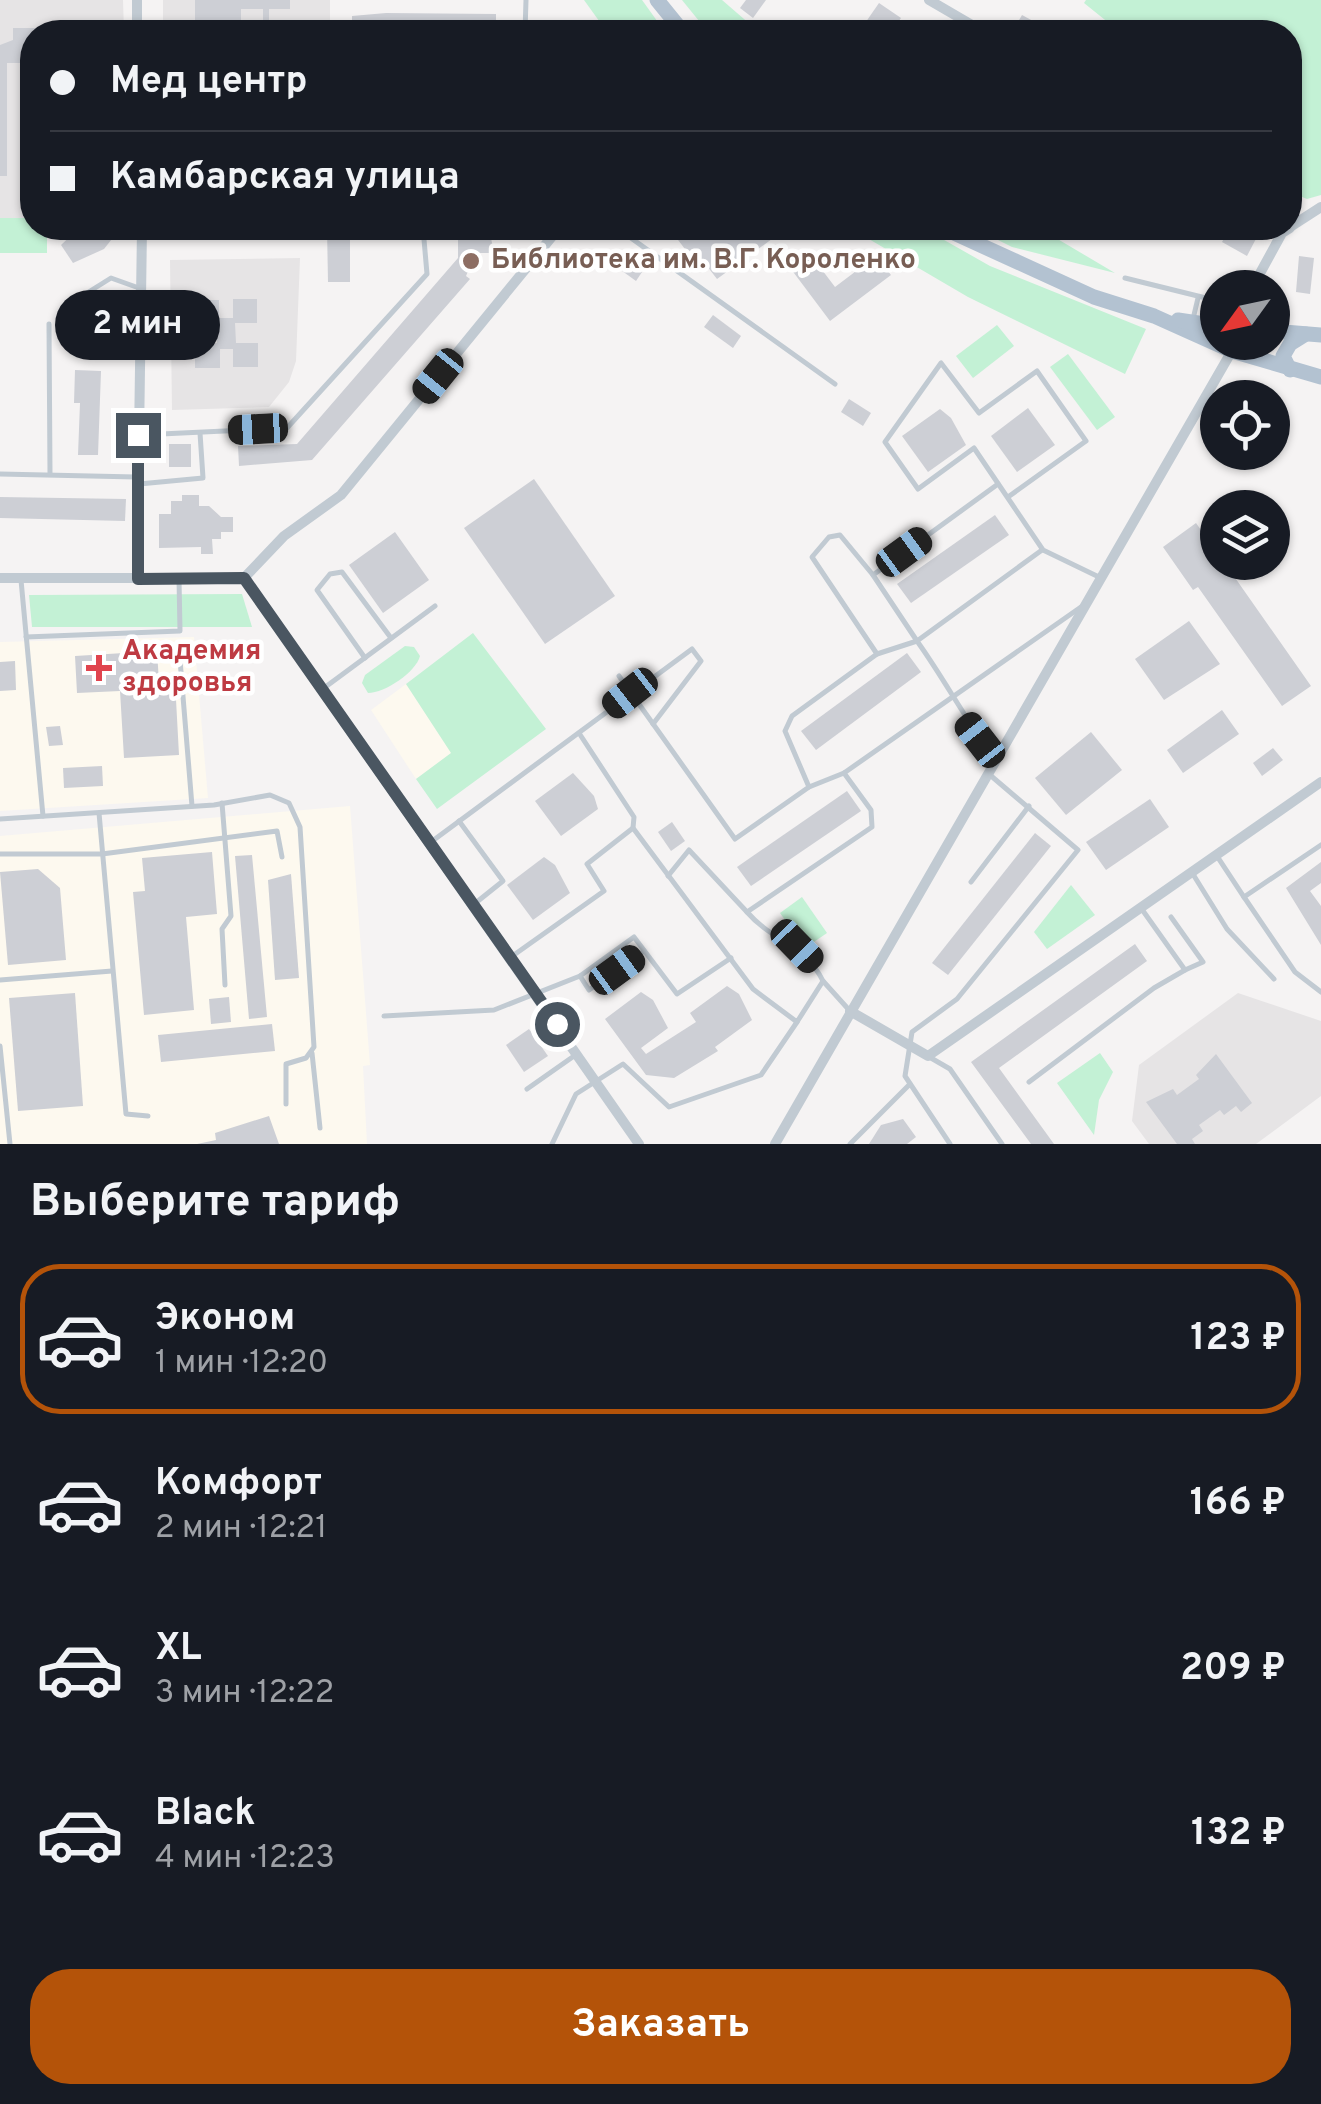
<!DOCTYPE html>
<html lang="ru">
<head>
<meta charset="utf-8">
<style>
	body { margin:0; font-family:Overpass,sans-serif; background:#242831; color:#f1f3f6; height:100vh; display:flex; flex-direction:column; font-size:38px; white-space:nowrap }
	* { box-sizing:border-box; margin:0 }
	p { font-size:32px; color:#9ea1a6 }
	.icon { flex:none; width:55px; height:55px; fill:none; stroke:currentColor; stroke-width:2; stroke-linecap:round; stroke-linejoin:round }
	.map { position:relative; height:1144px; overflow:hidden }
	.panel { display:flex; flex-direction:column; background:#171b24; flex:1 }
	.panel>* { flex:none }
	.banner { position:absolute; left:20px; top:20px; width:1282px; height:220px; border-radius:40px; box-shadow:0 2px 8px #0004; display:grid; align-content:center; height:220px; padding:0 30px; background:#171b24 }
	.needle { width:65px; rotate:237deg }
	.controls { position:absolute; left:1200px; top:270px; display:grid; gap:20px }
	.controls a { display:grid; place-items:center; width:90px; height:90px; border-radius:50%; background:#171b24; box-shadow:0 2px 8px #0004; font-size:50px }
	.end { position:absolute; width:45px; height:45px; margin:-22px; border:12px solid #4a5661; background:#fff; box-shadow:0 0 0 5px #fff }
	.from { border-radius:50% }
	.bubble { position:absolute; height:70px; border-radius:35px; background:#171b24; box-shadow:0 2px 8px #0004; font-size:32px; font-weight:700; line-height:70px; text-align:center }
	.car { position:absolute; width:30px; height:60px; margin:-30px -15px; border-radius:12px; box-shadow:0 0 8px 2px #0007; background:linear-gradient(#222 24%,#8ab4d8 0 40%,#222 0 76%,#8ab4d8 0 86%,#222 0) }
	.banner b { display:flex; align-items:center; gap:35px; height:95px; font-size:38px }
	.banner b+b { border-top:2px solid #363941 }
	.banner i { width:25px; height:25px; background:#f1f3f6 }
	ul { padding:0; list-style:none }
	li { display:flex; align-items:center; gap:30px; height:150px; margin:0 20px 15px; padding:0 10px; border:5px solid transparent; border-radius:40px }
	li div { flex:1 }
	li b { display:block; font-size:38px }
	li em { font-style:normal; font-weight:700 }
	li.active { border-color:#b45309 }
	li>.icon { width:90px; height:90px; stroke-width:1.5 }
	h2 { padding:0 30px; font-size:45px; line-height:120px }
	.button { display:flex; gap:20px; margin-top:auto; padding:20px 30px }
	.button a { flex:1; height:115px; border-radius:40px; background:#b45309; color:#fff; font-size:40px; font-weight:700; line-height:115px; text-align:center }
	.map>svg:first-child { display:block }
	.commercial { fill:#fdf9ef }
	.education { fill:#e6e4e5 }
	.green { fill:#c3f1d5 }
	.building { fill:#cdcfd5 }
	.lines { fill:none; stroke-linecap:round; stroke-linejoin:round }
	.service { stroke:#c1cad2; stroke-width:5 }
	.minor { stroke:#c1cad2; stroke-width:10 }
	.primary { stroke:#b3c2d1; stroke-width:15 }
	.route { stroke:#4a5661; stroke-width:12 }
	.education-dot { fill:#8d6e63; stroke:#fff; stroke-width:4 }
	.health-dot { fill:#e0444e; stroke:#fff; stroke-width:4 }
	.labels { text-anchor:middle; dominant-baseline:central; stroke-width:9; stroke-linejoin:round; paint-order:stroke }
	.education-label { font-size:28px; font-weight:bold; fill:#785e54; stroke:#fff; text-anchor:start }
	.health-label { font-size:28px; font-weight:bold; fill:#be3a42; stroke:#fff; text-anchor:start }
</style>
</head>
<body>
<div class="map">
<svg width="1321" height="1144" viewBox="0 0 1321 1144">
	<rect width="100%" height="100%" fill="#f5f3f3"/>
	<!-- commercial -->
	<g class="commercial">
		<path d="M194 637 208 798 0 811V642Z"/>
		<path d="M406 684 452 753 416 779 371 710Z"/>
		<path d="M350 806 370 1065 363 1066 367 1144H0V836Z"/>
	</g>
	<!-- education -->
	<g class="education">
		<path d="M0 0H123L124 32H32V218H0Z"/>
		<rect x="163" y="0" width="167" height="32"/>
		<path d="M300 258 296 361 289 382 269 407 172 410 170 260Z"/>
		<path d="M1238 993 1321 1021V1096L1256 1144H1149L1132 1121 1139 1065Z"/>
	</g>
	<!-- green -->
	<g class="green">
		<path d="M584 0H642L665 32H607Z"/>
		<path d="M682 0H722L759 32H708Z"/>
		<path d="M1086 0H1321V195L1307 199 1290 192V32H1120L1084 3Z"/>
		<path d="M0 218H32V228H47V253H0Z"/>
		<path d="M850 228H923L990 266 1146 329 1125 374 968 297Z"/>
		<path d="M974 228H1039L1115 273 1012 247Z"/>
		<path d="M997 325 1014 346 973 378 956 356Z"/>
		<path d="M1068 354 1115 417 1097 430 1050 367Z"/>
		<path d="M242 594 252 627H32L29 595Z"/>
		<path d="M473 633 546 729 437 809 416 779 451 753 406 684Z"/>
		<path d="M405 646 414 647 420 656C416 672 385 693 368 693L362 683 365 675Z"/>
		<path d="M1071 885 1095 915 1047 949 1034 932Z"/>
		<path d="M802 897 827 933 805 948 780 913Z"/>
		<path d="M1100 1053 1113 1072 1099 1100 1094 1135 1057 1083Z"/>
	</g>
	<!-- building -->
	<g class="building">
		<path d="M195 0H290V9H269V32H263V9H241V20H221V32H215V21H195Z"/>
		<path d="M746 0H766L753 18 740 8Z"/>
		<path d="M879 3 901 18 891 32H866L861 29Z"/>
		<path d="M386 13 496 14V32H352V16Z"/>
		<path d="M1022 15 1046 28 1044 32H1012Z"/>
		<path d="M13 28H69V32H32L28 63H7V176H0V45L13 40Z"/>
		<path d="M79 228H117L119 230 104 249 73 263 61 245Z"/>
		<path d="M327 228H350V282H328Z"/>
		<path d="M458 228H489L494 253H476L466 276 470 279 312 460 239 466 238 446 297 444 458 258Z"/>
		<path d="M669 228H787L717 279 700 257 694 261Z"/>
		<path d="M1230 228H1248L1259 233 1247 256 1222 242Z"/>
		<path d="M616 249 644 269 636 281 607 260Z"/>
		<path d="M810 254 835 287 876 256 891 275 830 321 791 269Z"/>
		<path d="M1299 256 1314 258 1310 294 1296 292Z"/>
		<path d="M233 299H257V323H235L236 343H258V367H233V349H220V368H195V344L217 343V324H195V300H219V318H233Z"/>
		<path d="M109 306 120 322 112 328 114 331 96 347 73 354 62 337 86 313 88 316Z"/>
		<path d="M713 315 741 336 733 348 704 327Z"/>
		<path d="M75 370 101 371 98 455H78L80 403H74Z"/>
		<path d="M849 399 871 413 863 426 841 412Z"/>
		<path d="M1028 408 1055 445 1017 472 991 436Z"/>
		<path d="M940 409 951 418 966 445 928 472 902 436Z"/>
		<rect x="169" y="444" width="22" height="23"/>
		<path d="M534 479 615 596 545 644 464 528Z"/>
		<path d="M182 495H199V506H209L221 517H233V532H221V539H212L213 554H201V547L159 548V514H171V501H182Z"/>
		<path d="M0 497 126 499 125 521 0 518Z"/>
		<path d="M995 515 1009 535 911 603 897 584Z"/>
		<path d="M1196 523 1218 554V562H1224L1311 686 1282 706 1198 587 1193 590 1163 547Z"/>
		<path d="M395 532 429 580 383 613 349 565Z"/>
		<path d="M1189 621 1220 664 1164 700 1135 659Z"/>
		<path d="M157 651 159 682 175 681 179 755 124 758 120 691 77 693 75 656Z"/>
		<path d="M907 653 921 672 816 750 801 731Z"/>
		<path d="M15 661 16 690 0 691V662Z"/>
		<path d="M1222 710 1239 734 1183 773 1167 750Z"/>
		<path d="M60 726 63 745 49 746 46 727Z"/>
		<path d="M1091 732 1122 770 1066 815 1035 778Z"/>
		<path d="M1273 748 1283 760 1262 776 1253 763Z"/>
		<path d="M102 766 103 786 64 788 63 768Z"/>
		<path d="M573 773 594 796 598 809 561 836 535 801Z"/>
		<path d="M847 791 861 811 751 886 737 867Z"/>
		<path d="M1150 799 1169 827 1106 870 1086 842Z"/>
		<path d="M672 822 685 841 671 851 658 832Z"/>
		<path d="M1035 833 1051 846 948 975 932 963Z"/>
		<path d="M212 852 217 914 186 917 194 1010 144 1015 133 892 145 891 142 858Z"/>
		<path d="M252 855 267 1017 249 1019 235 856Z"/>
		<path d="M544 857 555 865 570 893 533 920 507 885Z"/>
		<path d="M1321 862V883L1310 891 1321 906V945L1286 888Z"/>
		<path d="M38 869 60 888 66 960 8 965 0 872Z"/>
		<path d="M291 874 299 978 275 980 268 880Z"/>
		<path d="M1135 944 1147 961 999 1068 1054 1144H1031L971 1062Z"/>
		<path d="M727 986 739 994 752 1020 715 1047 718 1051 674 1078 646 1075 605 1019 641 992 653 1000 668 1028 641 1048 646 1054 696 1022 690 1013Z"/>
		<path d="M75 993 83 1106 18 1111 9 998Z"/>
		<path d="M229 997 231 1022 211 1024 209 999Z"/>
		<path d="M272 1024 275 1051 161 1062 158 1035Z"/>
		<path d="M529 1029 548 1056 524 1072 506 1045Z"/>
		<path d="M1216 1054 1252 1103 1241 1112 1236 1106 1224 1115 1220 1110 1199 1125 1203 1131 1192 1139 1195 1144H1177L1146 1102 1173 1089 1177 1095 1199 1079 1196 1075Z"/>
		<path d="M269 1116 279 1144H197L216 1140 215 1133Z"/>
		<path d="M903 1119 916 1137 907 1144H869L881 1125Z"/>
	</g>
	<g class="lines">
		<!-- service -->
		<g class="service">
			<path d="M525 32 526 0"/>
			<path d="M617 228 835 384"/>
			<path d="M143 237 302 235 303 228"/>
			<path d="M1125 278 1218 301"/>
			<path d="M71 303 111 278 139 288"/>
			<path d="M1193 319 1198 298"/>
			<path d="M49 324 50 474"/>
			<path d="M140 435 287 428 427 274 423 228"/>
			<path d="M0 474 136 477"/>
			<path d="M139 484 203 478 200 433"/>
			<path d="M1008 497 1086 441 1037 371 979 413 941 363 885 442 918 489 974 448 1043 550 1101 578"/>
			<path d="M873 575 840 535 829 537 812 557 877 654"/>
			<path d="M21 580 43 816"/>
			<path d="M26 637 180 631 179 579"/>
			<path d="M365 658 317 590 330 574 342 572 391 638"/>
			<path d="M180 660 192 806"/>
			<path d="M619 676 735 839 809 787 844 773 1081 607"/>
			<path d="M324 688 435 606"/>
			<path d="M579 733 634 817 633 828 753 989 797 1022 823 981 850 1011"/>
			<path d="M995 759C966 721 945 680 917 641L1042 550"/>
			<path d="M809 787 785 731 792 716 877 654 917 641 873 575 998 484"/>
			<path d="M222 803 231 916 222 929 225 985"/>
			<path d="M99 813 126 1114 148 1116"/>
			<path d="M0 819 214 805 270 795 289 803 300 827 314 1047 306 1058 286 1064V1104"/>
			<path d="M459 821 503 881 473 905"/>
			<path d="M431 842 692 649 701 661 653 724"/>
			<path d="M0 854H102L277 831 282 857"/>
			<path d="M1217 856 1244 897 1321 845"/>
			<path d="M1191 871 1227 929 1274 979"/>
			<path d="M668 876 689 850 747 912"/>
			<path d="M971 882 1029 806"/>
			<path d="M1244 897 1295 972 1321 992"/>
			<path d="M1171 917 1203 962 1185 970"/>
			<path d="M511 957 604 891 587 864 633 828"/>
			<path d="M580 976 589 990 644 951"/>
			<path d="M0 980 112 971"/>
			<path d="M823 981C806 946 772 941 747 912L872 827 871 810 844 773"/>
			<path d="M384 1016 494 1010 580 976 634 937 677 994 731 958"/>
			<path d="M0 1046 10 1144"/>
			<path d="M312 1053 320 1128"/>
			<path d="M931 1058 950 1069 1002 1144"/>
			<path d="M1029 1082 1154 988 1185 970 1141 908"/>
			<path d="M527 1089 574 1056"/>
			<path d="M552 1144 576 1094 623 1064 669 1107 761 1075 797 1022"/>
			<path d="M850 1144 910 1084"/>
			<path d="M950 1144 905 1076 912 1032 957 999 1078 850 990 775"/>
		</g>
		<!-- minor -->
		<g class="minor">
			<path d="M137 0V32"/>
			<path d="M929 0 984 32"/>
			<path d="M1290 227 1321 207"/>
			<path d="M1252 288 1282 233 1290 228"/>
			<path d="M0 578H244"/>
			<path d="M244 578 639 1144"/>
			<path d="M244 578 284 536 341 495 559 228"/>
			<path d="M137 579 142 228"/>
			<path d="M850 1011 928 1056 1321 782"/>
			<path d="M775 1144 1237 342"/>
		</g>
		<!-- primary -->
		<g class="primary">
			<path d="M657 0 683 32"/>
			<path d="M943 228 1094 297 1154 316 1232 351 1321 377"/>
			<path d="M1178 320 1218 326"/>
			<path d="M1272 331 1321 335"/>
			<path d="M1290 370 1283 356 1290 344 1306 334"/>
		</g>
	</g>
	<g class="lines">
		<!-- route -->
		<path class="route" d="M138 435V579L244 578 557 1024"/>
	</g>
	<!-- markers -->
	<circle class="education-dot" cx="471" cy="261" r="10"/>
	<path class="health-dot" d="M94 653h10v10h10v10h-10v10h-10v-10h-10v-10h10z"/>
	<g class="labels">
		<!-- education labels -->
		<g class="education-label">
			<text x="491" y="261">Библиотека им. В.Г. Короленко</text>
		</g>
		<!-- health labels -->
		<g class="health-label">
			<text x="122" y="652">Академия<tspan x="122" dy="32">здоровья</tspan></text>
		</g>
	</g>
</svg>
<div class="controls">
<a><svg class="needle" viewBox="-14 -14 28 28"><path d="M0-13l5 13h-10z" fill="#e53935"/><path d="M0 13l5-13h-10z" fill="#9ea1a6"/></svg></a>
<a><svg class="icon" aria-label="locate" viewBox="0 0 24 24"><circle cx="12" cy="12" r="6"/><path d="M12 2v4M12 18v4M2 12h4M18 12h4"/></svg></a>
<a><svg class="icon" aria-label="layers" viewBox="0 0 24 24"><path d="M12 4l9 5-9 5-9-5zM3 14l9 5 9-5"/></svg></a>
</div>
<i class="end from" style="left:557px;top:1024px"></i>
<i class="end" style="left:138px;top:435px"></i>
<div class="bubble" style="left:55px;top:290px;width:165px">2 мин</div>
<i class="car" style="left:438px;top:376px;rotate:219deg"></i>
<i class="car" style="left:258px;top:429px;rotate:267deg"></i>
<i class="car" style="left:904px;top:552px;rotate:54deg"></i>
<i class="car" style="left:630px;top:693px;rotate:232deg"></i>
<i class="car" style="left:980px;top:740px;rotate:322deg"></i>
<i class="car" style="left:797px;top:946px;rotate:136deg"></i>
<i class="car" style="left:617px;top:970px;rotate:54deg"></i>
<div class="banner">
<b><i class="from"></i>Мед центр</b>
<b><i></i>Камбарская улица</b>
</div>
</div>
<section class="panel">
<h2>Выберите тариф</h2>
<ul>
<li class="active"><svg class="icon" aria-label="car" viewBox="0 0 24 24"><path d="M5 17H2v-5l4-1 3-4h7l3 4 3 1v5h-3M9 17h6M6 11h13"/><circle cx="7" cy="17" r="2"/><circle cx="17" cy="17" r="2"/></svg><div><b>Эконом</b><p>1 мин · 12:20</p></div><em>123 ₽</em></li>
<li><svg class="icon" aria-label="car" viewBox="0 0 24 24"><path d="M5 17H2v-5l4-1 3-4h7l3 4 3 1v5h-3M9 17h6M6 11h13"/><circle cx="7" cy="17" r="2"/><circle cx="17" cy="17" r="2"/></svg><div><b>Комфорт</b><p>2 мин · 12:21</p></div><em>166 ₽</em></li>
<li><svg class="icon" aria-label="car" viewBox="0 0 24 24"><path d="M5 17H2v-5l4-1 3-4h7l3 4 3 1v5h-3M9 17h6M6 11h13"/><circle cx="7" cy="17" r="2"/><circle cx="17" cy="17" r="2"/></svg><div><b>XL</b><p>3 мин · 12:22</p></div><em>209 ₽</em></li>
<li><svg class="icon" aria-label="car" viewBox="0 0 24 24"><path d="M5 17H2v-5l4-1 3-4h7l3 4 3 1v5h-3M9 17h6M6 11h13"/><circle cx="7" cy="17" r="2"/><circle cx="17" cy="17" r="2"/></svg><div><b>Black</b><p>4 мин · 12:23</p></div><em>132 ₽</em></li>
</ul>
<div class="button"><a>Заказать</a></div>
</section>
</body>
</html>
